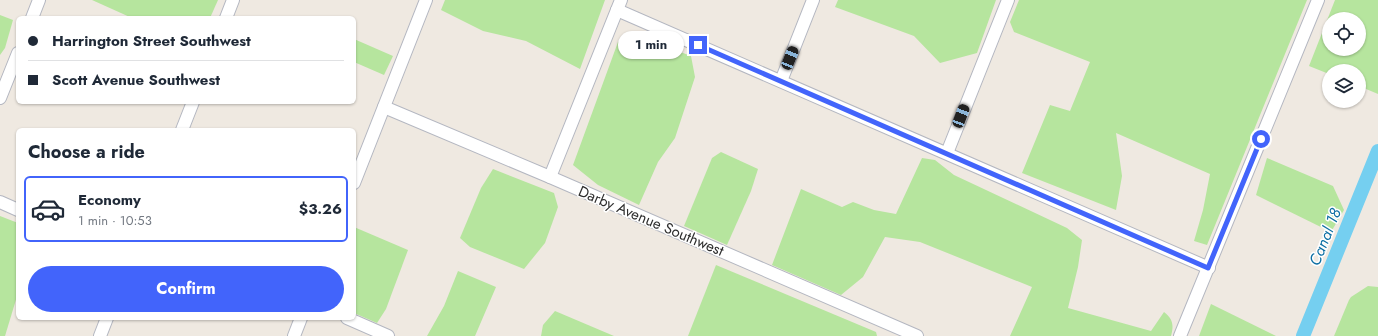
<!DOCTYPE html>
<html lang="en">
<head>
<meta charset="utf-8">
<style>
	body { margin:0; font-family:Jost,sans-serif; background:#f2f2f3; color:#1f2937; height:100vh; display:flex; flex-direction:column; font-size:15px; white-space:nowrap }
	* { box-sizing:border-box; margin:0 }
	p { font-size:13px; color:#747a83 }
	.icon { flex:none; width:22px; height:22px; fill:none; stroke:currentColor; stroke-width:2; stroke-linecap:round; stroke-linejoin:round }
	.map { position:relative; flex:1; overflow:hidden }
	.drawer { position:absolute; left:16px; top:128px; width:340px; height:192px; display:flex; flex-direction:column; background:#fff; border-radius:6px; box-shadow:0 1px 3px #0004 }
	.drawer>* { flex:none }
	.hud { position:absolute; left:16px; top:16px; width:340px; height:88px; border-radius:6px; box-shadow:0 1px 3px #0004; display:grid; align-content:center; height:88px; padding:0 12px; background:#fff }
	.controls { position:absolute; left:1322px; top:12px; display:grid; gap:8px }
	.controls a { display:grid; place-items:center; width:44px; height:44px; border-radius:50%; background:#fff; box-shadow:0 1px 3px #0004; font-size:20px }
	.end { position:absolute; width:18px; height:18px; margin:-9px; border:5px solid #4264fb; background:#fff; box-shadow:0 0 0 2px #fff }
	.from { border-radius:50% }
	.bubble { position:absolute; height:28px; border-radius:14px; background:#fff; box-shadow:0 1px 3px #0004; font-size:13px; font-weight:700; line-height:28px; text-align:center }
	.car { position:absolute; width:12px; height:24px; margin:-12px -6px; border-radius:5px; box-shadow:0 0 3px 1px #0007; background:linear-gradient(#222 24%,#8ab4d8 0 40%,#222 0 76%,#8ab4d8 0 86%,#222 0) }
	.hud b { display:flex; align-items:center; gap:14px; height:38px; font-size:15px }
	.hud b+b { border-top:1px solid #e0e1e3 }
	.hud i { width:10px; height:10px; background:#1f2937 }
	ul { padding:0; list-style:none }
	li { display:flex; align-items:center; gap:12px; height:66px; margin:0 8px 6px; padding:0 4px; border:2px solid transparent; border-radius:6px }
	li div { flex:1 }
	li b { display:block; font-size:15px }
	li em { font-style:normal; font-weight:700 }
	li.active { border-color:#4264fb }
	li>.icon { width:36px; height:36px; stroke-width:1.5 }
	h2 { padding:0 12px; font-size:18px; line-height:48px }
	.primary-button { display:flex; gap:8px; margin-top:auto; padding:8px 12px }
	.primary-button a { flex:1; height:46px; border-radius:24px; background:#4264fb; color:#fff; font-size:16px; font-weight:700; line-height:46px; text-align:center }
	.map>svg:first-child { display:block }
	.green { fill:#b6e59e; fill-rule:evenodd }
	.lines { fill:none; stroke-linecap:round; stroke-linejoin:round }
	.canal { stroke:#75cff0; stroke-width:14 }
	.minor-casing { stroke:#b4b7c1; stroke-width:14 }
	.minor { stroke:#fff; stroke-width:12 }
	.route { stroke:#4264fb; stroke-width:5 }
	.labels { text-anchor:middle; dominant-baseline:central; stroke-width:3; stroke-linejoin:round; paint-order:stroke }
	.street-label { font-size:15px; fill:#2e2e2e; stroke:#fff }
	.water-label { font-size:16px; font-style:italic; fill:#0d6fa3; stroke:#fff }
</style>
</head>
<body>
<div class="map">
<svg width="1378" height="336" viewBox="0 0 1378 336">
	<rect width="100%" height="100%" fill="#efe9e1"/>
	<!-- green -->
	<g class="green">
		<path d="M92 0H218L210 18H132Z"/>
		<path d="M445 0H605L580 69 526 41 483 31 441 10Z"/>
		<path d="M838 0H996L977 53 940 63 914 36 835 7Z"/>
		<path d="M1019 0H1307L1207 245 1194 241 1203 210 1210 174 1116 133 1122 176 1116 210 1022 173 1050 105 1070 111 1090 62 1014 32 1010 22Z"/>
		<path d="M1335 0H1378V94L1359 86V71H1329V74L1309 66ZM1329 19H1359V49H1329Z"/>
		<path d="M0 15 13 20 5 48 0 55Z"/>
		<path d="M630 33 691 56 695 77 675 138 658 162 639 205 598 185 573 165 618 42Z"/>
		<path d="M354 39 393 56 384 75 354 62Z"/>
		<path d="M721 152 758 169 751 191 727 245 684 226 712 158Z"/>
		<path d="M922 158 935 160 954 175 1067 228 1082 240 1078 267 1068 308 1151 331 1164 312C1173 319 1174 325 1171 336H1010L1032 287 920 242 885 237 863 277 841 295 772 265 801 189 842 207 853 202 874 210 896 214Z"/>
		<path d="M1267 158 1333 186 1344 210 1331 232 1256 195Z"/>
		<path d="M493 169 554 193 558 207 545 243 524 269 470 247 460 238 481 188Z"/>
		<path d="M0 216 18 223V293L5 336H0Z"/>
		<path d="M354 227 408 250 386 309 377 323 354 313Z"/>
		<path d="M716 265 876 332 877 336H688Z"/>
		<path d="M458 271 496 287 475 336H427L444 306Z"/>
		<path d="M1368 286 1378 287V336H1334L1349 300 1351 297Z"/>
		<path d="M1211 304 1276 336H1199Z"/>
		<path d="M555 311 614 336H541L543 325Z"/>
	</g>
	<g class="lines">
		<!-- canal -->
		<path class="canal" d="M1303 336 1378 151"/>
		<!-- minor casing -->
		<g class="minor-casing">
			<g id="minor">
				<path d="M617 10 1209 268"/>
				<path d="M32 18 39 0"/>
				<path d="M226 18 233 0"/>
				<path d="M781 81 813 0"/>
				<path d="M0 98 18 53"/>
				<path d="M384 107 550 177 917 336"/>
				<path d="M182 130 193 102"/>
				<path d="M947 153 1008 0"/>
				<path d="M550 177 621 0"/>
				<path d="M354 183 426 0"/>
				<path d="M0 202 18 210"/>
				<path d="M347 318 388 336"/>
				<path d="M100 336 107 318"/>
				<path d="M294 336 301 318"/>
				<path d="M1180 336 1318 0"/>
			</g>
		</g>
		<!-- minor -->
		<use href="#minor" class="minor"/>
	</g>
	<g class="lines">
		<!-- route -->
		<path class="route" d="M698 45 1208 268 1261 139"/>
	</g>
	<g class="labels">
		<!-- street labels -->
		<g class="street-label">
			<text transform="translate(651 221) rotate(23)">Darby Avenue Southwest</text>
		</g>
		<!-- water labels -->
		<g class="water-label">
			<text transform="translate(1325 237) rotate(-68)">Canal 18</text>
		</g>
	</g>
</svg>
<div class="controls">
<a><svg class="icon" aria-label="locate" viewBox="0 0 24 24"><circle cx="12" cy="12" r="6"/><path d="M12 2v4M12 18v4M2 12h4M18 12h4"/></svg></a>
<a><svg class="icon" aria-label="layers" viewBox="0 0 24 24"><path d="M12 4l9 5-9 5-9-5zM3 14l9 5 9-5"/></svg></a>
</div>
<i class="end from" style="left:1261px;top:139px"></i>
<i class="end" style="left:698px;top:45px"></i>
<div class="bubble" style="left:618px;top:31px;width:66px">1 min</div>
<i class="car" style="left:790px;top:58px;rotate:22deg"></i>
<i class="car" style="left:961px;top:116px;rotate:21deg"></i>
<div class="hud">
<b><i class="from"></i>Harrington Street Southwest</b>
<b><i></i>Scott Avenue Southwest</b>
</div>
<section class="drawer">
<h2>Choose a ride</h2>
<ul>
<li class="active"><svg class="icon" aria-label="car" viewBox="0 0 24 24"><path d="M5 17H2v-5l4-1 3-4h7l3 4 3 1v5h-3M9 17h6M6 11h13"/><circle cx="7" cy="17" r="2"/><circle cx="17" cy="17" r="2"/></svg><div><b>Economy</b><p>1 min · 10:53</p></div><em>$3.26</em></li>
</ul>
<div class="primary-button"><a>Confirm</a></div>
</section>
</div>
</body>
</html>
